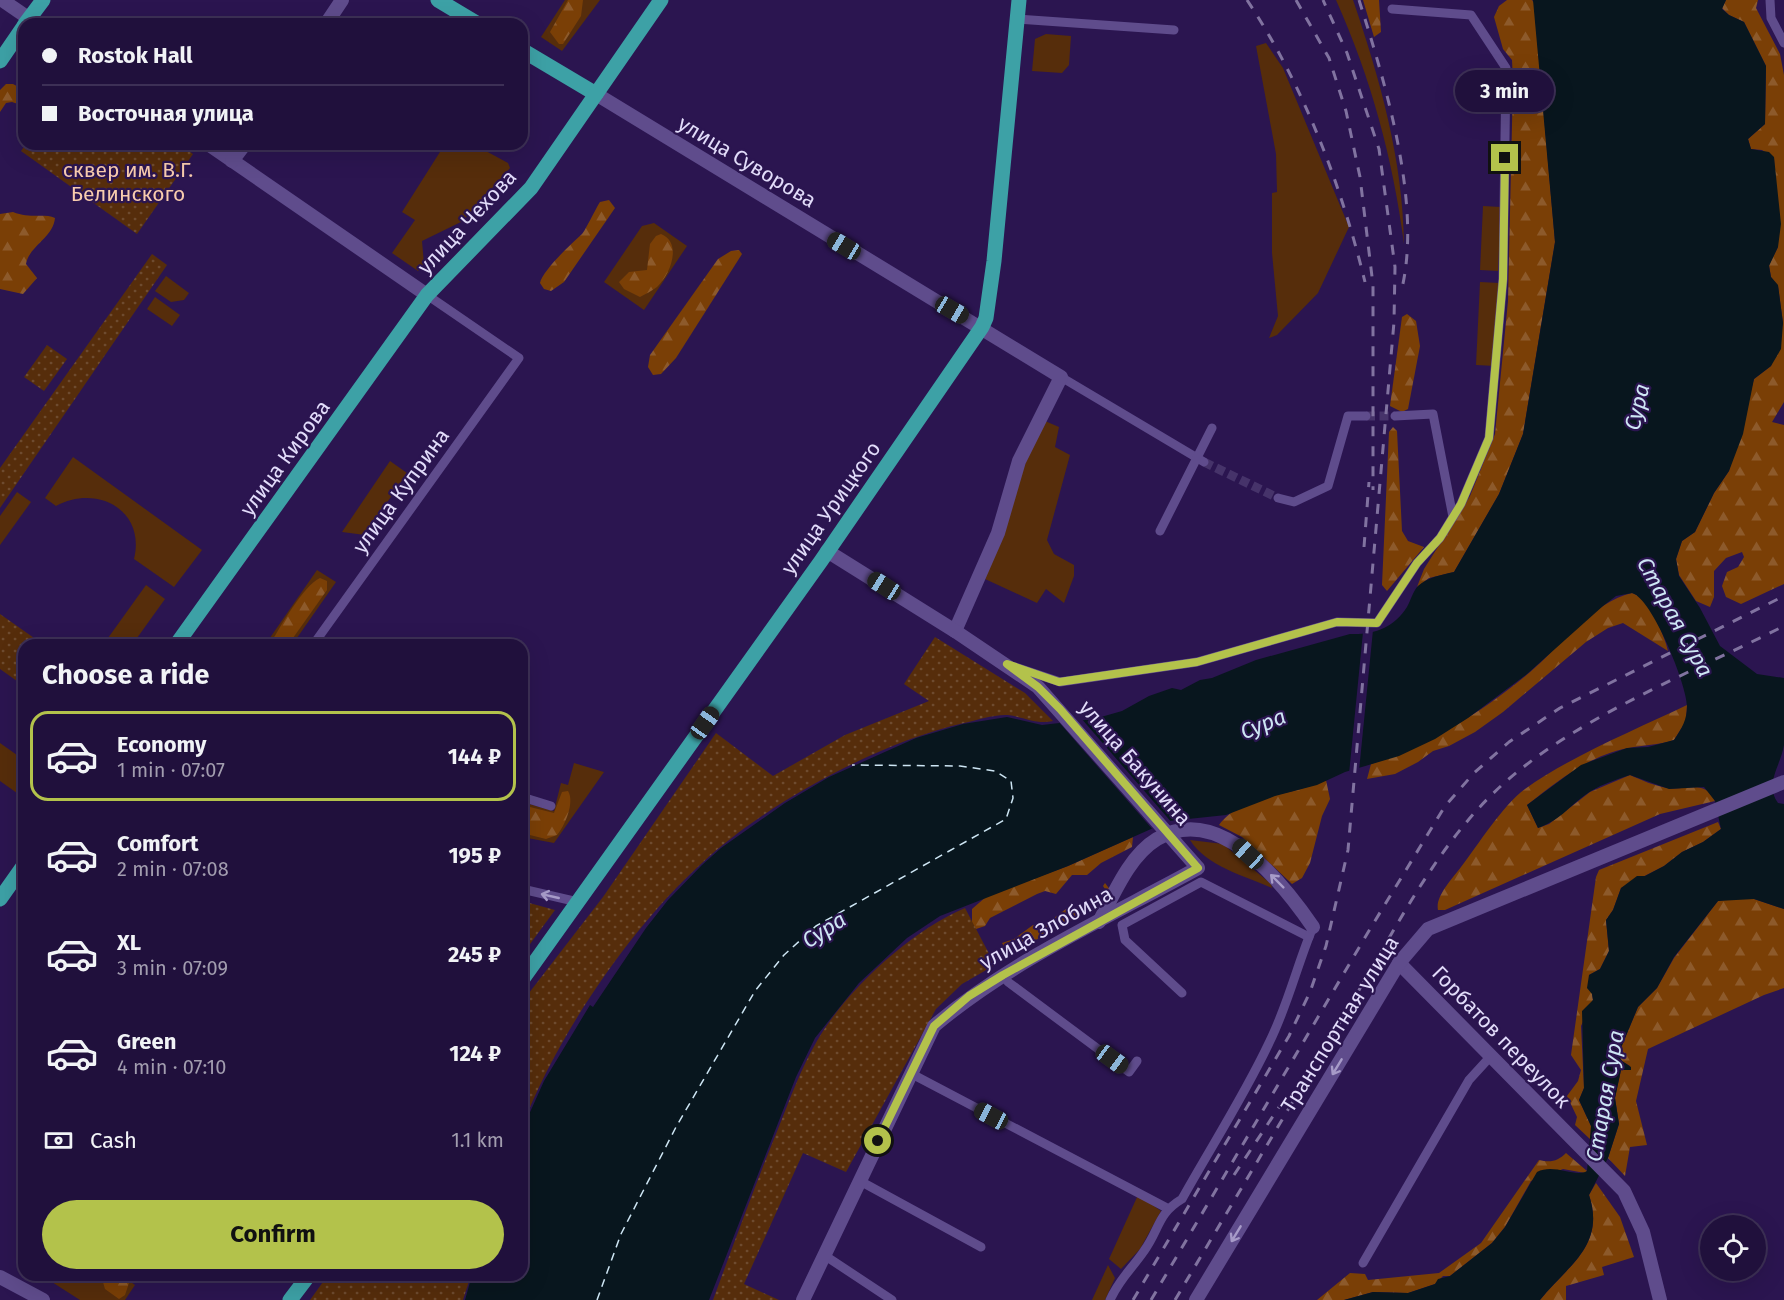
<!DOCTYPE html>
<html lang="en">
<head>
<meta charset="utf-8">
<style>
	body { margin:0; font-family:"Fira Sans",sans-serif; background:#281943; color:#f1f3f6; height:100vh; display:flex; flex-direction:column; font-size:22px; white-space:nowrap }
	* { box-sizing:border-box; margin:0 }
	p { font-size:20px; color:#a29daf }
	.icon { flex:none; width:33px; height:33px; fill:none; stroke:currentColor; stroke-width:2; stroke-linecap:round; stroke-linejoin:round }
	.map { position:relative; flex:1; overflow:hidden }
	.drawer { position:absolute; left:18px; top:639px; width:510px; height:642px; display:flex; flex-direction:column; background:#20103c; border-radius:18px; box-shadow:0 6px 24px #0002,0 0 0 2px #3d3056 }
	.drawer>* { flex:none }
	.guide { position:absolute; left:18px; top:18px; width:510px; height:132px; border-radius:18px; box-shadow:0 6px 24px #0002,0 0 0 2px #3d3056; display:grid; align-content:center; height:132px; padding:0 24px; background:#20103c }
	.controls { position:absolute; left:1700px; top:1215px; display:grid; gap:12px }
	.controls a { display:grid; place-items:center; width:66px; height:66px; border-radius:50%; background:#20103c; box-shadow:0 6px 24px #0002,0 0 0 2px #3d3056; font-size:30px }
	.end { position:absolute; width:27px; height:27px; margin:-14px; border:8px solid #b3c24b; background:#111; box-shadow:0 0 0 3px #111 }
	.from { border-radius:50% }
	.bubble { position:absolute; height:42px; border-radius:21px; background:#20103c; box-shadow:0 6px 24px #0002,0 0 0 2px #3d3056; font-size:20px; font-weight:700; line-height:42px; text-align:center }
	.car { position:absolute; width:18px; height:36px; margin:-18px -9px; border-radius:8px; box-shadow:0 0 4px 2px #0007; background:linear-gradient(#222 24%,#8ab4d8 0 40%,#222 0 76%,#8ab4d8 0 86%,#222 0) }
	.guide b { display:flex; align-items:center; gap:21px; height:57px; font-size:22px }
	.guide b+b { border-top:2px solid #3d3056 }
	.guide i { width:15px; height:15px; background:#f1f3f6 }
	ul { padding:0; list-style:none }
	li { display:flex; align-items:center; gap:18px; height:90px; margin:0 12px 9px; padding:0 12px; border:3px solid transparent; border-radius:18px }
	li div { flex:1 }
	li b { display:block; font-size:22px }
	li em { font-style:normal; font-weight:700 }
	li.current { border-color:#b3c24b }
	li>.icon { width:54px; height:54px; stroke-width:1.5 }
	h2 { padding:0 24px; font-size:27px; line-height:72px }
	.pay { display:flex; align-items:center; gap:15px; height:66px; padding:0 24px; font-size:22px }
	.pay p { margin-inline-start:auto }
	.cta { display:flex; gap:12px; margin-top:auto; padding:12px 24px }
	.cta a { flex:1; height:69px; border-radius:36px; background:#b3c24b; color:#111; font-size:24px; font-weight:700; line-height:69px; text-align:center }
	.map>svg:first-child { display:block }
	.green { fill:#562d0b }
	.forest { fill:url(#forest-firs) }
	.park { fill:url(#park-dots) }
	.water { fill:#08161e }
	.pier { fill:#2b1550 }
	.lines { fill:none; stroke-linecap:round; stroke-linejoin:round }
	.ferry { stroke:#cee6f4; stroke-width:1.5; stroke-dasharray:8 6; stroke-linecap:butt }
	.minor-tunnel { stroke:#46336a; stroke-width:9; stroke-dasharray:9 4.5; stroke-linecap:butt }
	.minor { stroke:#5f4c8c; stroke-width:9 }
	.secondary { stroke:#5f4c8c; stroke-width:14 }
	.primary { stroke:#3da1a6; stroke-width:15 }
	.rail { stroke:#8173a0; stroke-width:3; stroke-dasharray:10 10; stroke-linecap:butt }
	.oneway { stroke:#a79bc8 }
	.route { stroke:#b3c24b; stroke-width:8 }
	.labels { text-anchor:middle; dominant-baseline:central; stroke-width:4.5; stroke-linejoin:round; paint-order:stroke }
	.street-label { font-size:21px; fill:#e2dcfa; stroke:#2b1550 }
	.park-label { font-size:21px; fill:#f8ccae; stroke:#2b1550 }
	.water-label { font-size:22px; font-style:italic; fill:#cee6f4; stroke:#2b1550 }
</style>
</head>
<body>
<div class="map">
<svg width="1784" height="1300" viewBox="0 0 1784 1300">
	<defs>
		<pattern id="forest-firs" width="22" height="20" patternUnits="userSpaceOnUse" patternTransform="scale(1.5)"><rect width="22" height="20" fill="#7a3f06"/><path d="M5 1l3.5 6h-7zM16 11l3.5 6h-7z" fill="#8d5a2b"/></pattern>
		<pattern id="park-dots" width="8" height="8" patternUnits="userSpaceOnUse" patternTransform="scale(1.5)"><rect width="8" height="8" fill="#562d0b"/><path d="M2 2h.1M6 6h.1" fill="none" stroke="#6e4b2f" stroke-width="1.8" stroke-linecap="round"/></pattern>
	</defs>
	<rect width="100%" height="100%" fill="#2b1550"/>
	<!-- green -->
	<g class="green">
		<path d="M565 0H600L562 51 541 37Z"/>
		<path d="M1336 0H1353C1380 79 1403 160 1404 244 1393 159 1371 78 1336 0Z"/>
		<path d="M1046 34 1071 36 1069 65 1062 73 1032 71 1035 39Z"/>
		<path d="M1266 43 1283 68 1349 227 1318 293 1277 335 1269 338 1278 316 1272 253V193L1277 192 1276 154 1256 46Z"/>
		<path d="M445 144H473L508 163 510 168 463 221 422 241 424 264 418 271 392 253 415 220 402 212Z"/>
		<path d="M1483 206 1501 207 1498 271 1480 270Z"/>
		<path d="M654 223 687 246 644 310 604 282 642 226Z"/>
		<path d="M166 276 189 293 184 300 171 302 155 291Z"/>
		<path d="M1480 282 1499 283 1495 366 1476 365Z"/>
		<path d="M155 297 180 315 172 326 147 309Z"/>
		<path d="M1045 421 1059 427 1055 447 1070 455 1047 540 1054 554 1074 565V576L1064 603 1046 589 1037 603 985 579 1029 453Z"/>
		<path d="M73 457 202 550 174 587 134 559C146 510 97 484 56 506L45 498Z"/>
		<path d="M390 461 407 473 365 535 342 532Z"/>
		<path d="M17 492 31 502 0 545V516Z"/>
		<path d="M317 570 336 582 292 645H265Z"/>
		<path d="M146 585 165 599 132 645H103Z"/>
		<path d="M0 743 24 760V798L0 781Z"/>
		<path d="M574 763 604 772 554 843 522 837V802L554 811 561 783 568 785Z"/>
		<path d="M1190 840 1223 844 1271 884 1272 888C1245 876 1206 866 1190 840Z"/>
		<path d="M1138 1195 1161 1211 1140 1249 1121 1269 1109 1259Z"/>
		<path d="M1108 1265 1115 1278 1105 1300H1092Z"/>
		<path d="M41 1275H121L135 1285 125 1300H80Z"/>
	</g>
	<!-- forest -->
	<g class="forest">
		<path d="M568 0H583L581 16 563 44H559L550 32Z"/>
		<path d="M1363 0H1379L1381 32 1374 37Z"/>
		<path d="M1507 0H1532L1534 3 1555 242 1523 434 1499 494 1454 572 1429 578 1417 587 1424 569 1470 496 1495 434 1508 301 1513 81 1512 60 1503 49 1494 17 1499 6Z"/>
		<path d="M1726 0H1758L1756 8 1780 54 1784 75V402L1772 422 1784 425V584L1741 604 1726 597 1722 586 1727 572 1738 567 1744 557 1742 552 1726 558 1714 571V597L1710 607 1696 601 1679 575 1676 559 1682 541 1695 532 1714 493 1729 471 1754 379 1771 366 1783 323 1778 286 1771 277 1769 265 1778 247 1774 158 1762 150 1751 149 1748 139 1765 124 1766 66 1744 22 1729 15 1722 8Z"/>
		<path d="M6 84H13L24 90V106L12 102 6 103 0 112V90Z"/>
		<path d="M609 200 615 208 564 282 551 291 544 289 540 283C543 270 571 244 582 234 584 233 596 208 600 202Z"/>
		<path d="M13 212C30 219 45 213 55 218 53 238 29 246 26 264L37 278 23 294 0 289V214Z"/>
		<path d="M661 234C683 243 670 275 657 287 652 291 645 294 640 297L624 289 619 282 629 272 647 270 650 244 656 236Z"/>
		<path d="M731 251 739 250 742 254 676 358 661 374 653 375 648 367 650 355 718 259Z"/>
		<path d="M1407 314 1416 321 1420 346 1408 409 1402 412 1390 406 1402 317Z"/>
		<path d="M1393 427 1397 431 1402 531 1408 541 1424 547 1387 591 1382 585 1389 432Z"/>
		<path d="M320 578 327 581V590L288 645H270C279 628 304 585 320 578Z"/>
		<path d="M1632 593C1648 597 1665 636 1668 651L1623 623 1608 628 1586 642 1503 712 1475 732 1449 746 1433 751 1418 762 1395 774 1367 779 1371 764C1425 748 1485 710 1529 673 1559 648 1594 601 1632 593Z"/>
		<path d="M1687 705 1686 721 1674 740C1658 745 1644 745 1628 748 1588 756 1558 781 1527 805L1538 828 1549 824 1590 792 1630 775C1641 780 1655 786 1667 788 1686 791 1705 779 1715 801L1660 814 1445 910H1438C1435 896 1453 878 1461 867 1478 845 1503 805 1525 789 1569 757 1637 729 1687 705Z"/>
		<path d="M1326 780 1330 799 1322 816 1310 863 1302 878 1292 884 1242 837 1219 825C1242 794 1294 796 1326 780Z"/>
		<path d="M568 791C575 802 565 826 557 835L546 839 522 833V805L554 813 562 792Z"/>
		<path d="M1718 822 1721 829 1703 842 1682 852 1664 866 1621 888 1613 910 1606 920 1609 951 1600 969 1589 975 1593 1000 1581 1026 1584 1088 1579 1100 1591 1126V1140L1575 1125 1577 1117 1567 1096 1578 1081 1581 1070 1571 1055 1596 877 1599 870Z"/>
		<path d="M1133 837 1132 847 1101 863 1087 875H1072L1056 894 1045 891 1037 894 990 918 985 926 976 929 972 926V909L987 896 1068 866Z"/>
		<path d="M1105 883 1111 891 1108 899 1048 934 1008 953 1002 943 1014 939 1033 925 1046 924 1066 909 1080 907 1091 902 1094 895 1100 899 1107 892 1103 886Z"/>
		<path d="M1739 898 1754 899 1784 909V988L1764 995 1648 1049 1636 1101 1647 1145 1630 1147 1625 1176 1608 1158 1619 1124 1615 1098 1621 1070 1630 1066 1622 1061 1618 1055 1638 1007 1657 988 1674 958 1718 901Z"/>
		<path d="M1566 1153 1587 1171 1585 1173 1563 1169 1531 1181 1505 1227 1492 1243 1450 1276H1443L1435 1284 1408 1293 1373 1292 1344 1300H1317L1350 1273 1365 1274 1368 1280 1439 1273 1481 1243 1539 1160C1551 1163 1558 1161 1566 1153Z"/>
		<path d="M1596 1183 1620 1217 1634 1257 1602 1267 1604 1275 1566 1286V1300H1540C1567 1266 1606 1246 1589 1195Z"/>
		<path d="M88 1275H117L129 1283 125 1295 119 1299 105 1289 103 1282Z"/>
	</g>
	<!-- park -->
	<g class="park">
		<path d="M26 144H179L193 154 137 234 21 151Z"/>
		<path d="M152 254 167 265 0 508V468Z"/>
		<path d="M47 345 67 359 44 391 24 377Z"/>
		<path d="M0 614 44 645H24V686L0 669Z"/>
		<path d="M935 637 1025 693 1053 721C1037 725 1024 717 1008 715 995 714 977 720 964 723 877 743 767 803 702 863 630 928 556 1037 522 1127V1002L603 897 716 733 773 776 845 735 929 701 904 684Z"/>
		<path d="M522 901 555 910 522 955Z"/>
		<path d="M965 908 995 965 962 984 936 1009 846 1172 803 1153 744 1284 779 1300H713C734 1243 755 1185 778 1129 790 1099 801 1068 817 1041 847 989 911 931 965 908Z"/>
		<path d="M328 1275H471L463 1300H310Z"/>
	</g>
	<!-- water -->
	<path class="water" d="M1533 0H1726L1722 9 1729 15 1744 22 1766 66 1765 124 1748 139 1751 149 1769 152 1774 157 1781 224 1778 247 1769 266 1771 277 1778 285 1783 323 1781 349 1771 366 1754 379 1743 434 1729 471 1714 493 1695 532 1682 541 1676 559 1679 576 1700 608 1720 646 1757 674 1784 678C1784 699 1784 723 1784 745 1781 765 1764 784 1778 803L1784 804V909L1754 899 1718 901 1674 957 1657 988 1638 1007 1618 1055 1622 1061 1631 1067V1070H1621L1615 1098 1619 1124 1608 1158 1589 1195C1606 1246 1567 1266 1540 1300H1344L1373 1292 1408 1293 1435 1284 1438 1279 1450 1276 1492 1243 1505 1227 1537 1172C1554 1163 1575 1178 1587 1171L1591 1126 1579 1100 1584 1088 1582 1011 1593 1000 1592 994 1587 988 1589 975 1600 969 1609 951 1606 920 1613 910 1621 888 1637 876H1645L1664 866 1682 852 1703 842 1721 829 1715 801 1704 787 1669 789 1630 775C1617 779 1603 784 1591 791 1570 804 1563 819 1538 828L1527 805 1581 765 1627 748 1648 747 1674 740C1682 728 1687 720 1687 706 1687 685 1652 598 1632 593L1616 596 1603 606 1527 674 1468 718 1435 739 1399 756 1345 772 1317 785 1275 796 1226 815 1169 821 1068 866 940 916 907 938 859 983 815 1038 796 1077 709 1300H465L472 1275H522V1130L544 1081 590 1005 593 1007 646 928 668 900 702 865 721 848 785 803 829 777 916 738 963 724 1007 717 1042 725 1094 719 1122 711 1149 696 1172 688 1181 690 1200 680 1212 678 1256 660 1350 634C1373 635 1394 628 1407 607 1411 600 1413 591 1418 586 1428 577 1441 575 1454 572L1499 494 1523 434 1555 242Z"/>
	<!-- pier -->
	<g class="pier">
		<path d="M1373 630 1359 771 1349 774 1363 632Z"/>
		<path d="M1080 717 1173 824 1154 831 1057 720Z"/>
	</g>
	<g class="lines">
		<!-- ferry -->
		<path class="ferry" d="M597 1300 621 1234 676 1127 755 991 784 955 816 926 1006 819 1013 798 1011 781 995 771 960 766 852 765"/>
		<!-- minor-tunnel -->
		<g class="minor-tunnel">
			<path d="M1366 416H1395"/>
			<path d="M1204 462 1278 498"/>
		</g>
		<!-- minor -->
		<g class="minor">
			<path d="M1770 0 1771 18 1784 43"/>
			<path d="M1017 19 1174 30"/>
			<path d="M1061 377 1204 462"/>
			<path d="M1395 416 1433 414 1453 517"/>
			<path d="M1278 498 1294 502 1328 486 1348 416H1366"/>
			<path d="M1160 531 1212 428"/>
			<path d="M313 645 519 358 427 295"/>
			<path d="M1015 667 1060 682 1197 662 1337 622 1377 623 1417 563 1440 538 1461 504 1489 438 1503 279 1506 68 1471 15 1392 9"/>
			<path d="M522 797 551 806"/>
			<path d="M522 889 578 902"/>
			<path d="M1003 975 1008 982 1129 1072 1137 1061"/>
			<path d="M1182 993 1125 940 1122 925 1201 882 1309 937"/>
			<path d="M910 1073 1167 1208"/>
			<path d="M860 1181 981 1247"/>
			<path d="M824 1255 892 1300"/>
			<path d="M1363 1263 1469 1080 1490 1057"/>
			<path d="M1110 1300C1120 1278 1131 1270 1144 1251 1160 1229 1157 1214 1182 1199 1211 1147 1244 1096 1269 1043 1288 1005 1297 965 1313 927"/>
		</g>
		<!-- secondary -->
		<g class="secondary">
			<path d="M2 0 37 24"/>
			<path d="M326 24 342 0"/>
			<path d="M596 94 1061 377 1019 461 998 533 955 631"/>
			<path d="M208 144 427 295"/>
			<path d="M232 161 245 144"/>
			<path d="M1099 922C1114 894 1129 856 1157 839 1219 802 1282 882 1313 927"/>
			<path d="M1399 963 1624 1191 1643 1232 1660 1300"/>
			<path d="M0 1277 43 1300"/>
			<path d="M803 1300 934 1026C1012 960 1109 917 1198 868L1038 687 955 631 827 551"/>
			<path d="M1196 1300 1399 963 1428 929 1784 782"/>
		</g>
		<!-- primary -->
		<g class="primary">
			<path d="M438 0 478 24"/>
			<path d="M25 24 43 0"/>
			<path d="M522 50 596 94"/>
			<path d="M0 61 24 26"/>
			<path d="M176 645 427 295 531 188 661 0"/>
			<path d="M0 899 24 865"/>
			<path d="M522 980 821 561 982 327 986 318 994 261 1019 0"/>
			<path d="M290 1300 309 1275"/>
		</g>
		<!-- rail -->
		<g class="rail">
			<path d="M1247 0C1303 84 1341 184 1365 282"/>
			<path d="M1296 0 1329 58 1346 111 1360 177 1373 285V490"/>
			<path d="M1359 0C1385 82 1422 203 1402 288"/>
			<path d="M1364 547 1369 482"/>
			<path d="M1234 1175 1289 1092"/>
			<path d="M1133 1300 1289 1036 1310 992 1326 946 1348 850 1394 322 1395 267 1379 149 1347 53 1323 0"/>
			<path d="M1151 1300 1370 929 1445 806 1474 773 1509 742 1560 708 1784 596"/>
			<path d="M1175 1300C1235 1199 1295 1098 1355 997 1398 924 1439 842 1502 785 1577 717 1693 672 1784 626"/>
		</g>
	</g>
	<!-- one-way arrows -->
	<defs><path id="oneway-shaft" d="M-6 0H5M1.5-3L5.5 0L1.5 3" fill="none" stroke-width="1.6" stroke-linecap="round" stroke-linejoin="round" transform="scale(1.5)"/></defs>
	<g class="oneway">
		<use href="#oneway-shaft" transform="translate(1277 881) rotate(-135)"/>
		<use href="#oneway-shaft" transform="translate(550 896) rotate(-167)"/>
		<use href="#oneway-shaft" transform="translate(1337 1067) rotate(121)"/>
		<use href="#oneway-shaft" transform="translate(1236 1234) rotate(121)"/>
	</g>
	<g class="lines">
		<!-- route -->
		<path class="route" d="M878 1141 934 1026 969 996 1003 975 1198 868 1060 709 1038 687 1007 664 1059 682 1197 662 1337 622 1377 623 1417 563 1440 538 1461 504 1489 438 1503 279 1505 158"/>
	</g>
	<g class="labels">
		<!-- street labels -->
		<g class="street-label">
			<text transform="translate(747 162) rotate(31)">улица Суворова</text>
			<text transform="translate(467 222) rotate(-47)">улица Чехова</text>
			<text transform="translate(285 458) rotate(-54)">улица Кирова</text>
			<text transform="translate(401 491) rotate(-54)">улица Куприна</text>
			<text transform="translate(831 508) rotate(-55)">улица Урицкого</text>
			<text transform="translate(1135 763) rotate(49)">улица Бакунина</text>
			<text transform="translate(1046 928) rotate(-29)">улица Злобина</text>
			<text transform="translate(1340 1024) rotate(-58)">Транспортная улица</text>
			<text transform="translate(1501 1037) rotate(46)">Горбатов переулок</text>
		</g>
		<!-- park labels -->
		<g class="park-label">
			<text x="128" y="170">сквер им. В.Г.<tspan x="128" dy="24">Белинского</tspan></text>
		</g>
		<!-- water labels -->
		<g class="water-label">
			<text transform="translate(1637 407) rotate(-77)">Сура</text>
			<text transform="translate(1675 617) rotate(61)">Старая Сура</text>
			<text transform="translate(1263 724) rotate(-22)">Сура</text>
			<text transform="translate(824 930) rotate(-33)">Сура</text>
			<text transform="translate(1605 1096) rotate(-80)">Старая Сура</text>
		</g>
	</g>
</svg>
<div class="controls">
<a><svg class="icon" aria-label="locate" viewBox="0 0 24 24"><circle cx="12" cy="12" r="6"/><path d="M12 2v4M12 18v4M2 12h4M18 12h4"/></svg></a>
</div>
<i class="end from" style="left:878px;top:1141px"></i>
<i class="end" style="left:1505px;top:158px"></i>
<div class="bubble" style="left:1455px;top:70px;width:99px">3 min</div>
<i class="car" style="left:844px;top:246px;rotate:301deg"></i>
<i class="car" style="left:952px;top:310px;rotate:120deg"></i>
<i class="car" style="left:884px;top:586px;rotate:302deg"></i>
<i class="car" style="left:705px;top:723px;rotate:35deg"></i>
<i class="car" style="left:1248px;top:854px;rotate:312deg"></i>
<i class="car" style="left:1112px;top:1059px;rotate:126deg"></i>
<i class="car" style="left:991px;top:1116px;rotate:298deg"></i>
<div class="guide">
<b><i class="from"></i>Rostok Hall</b>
<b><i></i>Восточная улица</b>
</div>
<section class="drawer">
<h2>Choose a ride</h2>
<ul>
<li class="current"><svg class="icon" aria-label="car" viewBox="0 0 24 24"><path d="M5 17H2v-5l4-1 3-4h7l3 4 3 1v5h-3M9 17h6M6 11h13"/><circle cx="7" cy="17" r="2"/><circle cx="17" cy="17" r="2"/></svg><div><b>Economy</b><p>1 min · 07:07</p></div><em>144 ₽</em></li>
<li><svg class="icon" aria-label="car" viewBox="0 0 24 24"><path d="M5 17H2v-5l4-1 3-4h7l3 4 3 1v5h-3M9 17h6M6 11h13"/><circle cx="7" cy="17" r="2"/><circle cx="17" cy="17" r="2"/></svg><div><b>Comfort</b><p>2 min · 07:08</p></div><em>195 ₽</em></li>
<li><svg class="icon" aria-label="car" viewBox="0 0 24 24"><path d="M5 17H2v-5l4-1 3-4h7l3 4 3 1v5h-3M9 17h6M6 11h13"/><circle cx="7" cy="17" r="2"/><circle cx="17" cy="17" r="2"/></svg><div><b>XL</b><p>3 min · 07:09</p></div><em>245 ₽</em></li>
<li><svg class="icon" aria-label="car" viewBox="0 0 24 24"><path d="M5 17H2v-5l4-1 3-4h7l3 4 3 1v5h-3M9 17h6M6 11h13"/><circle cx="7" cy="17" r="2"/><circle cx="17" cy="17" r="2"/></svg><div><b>Green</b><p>4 min · 07:10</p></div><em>124 ₽</em></li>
</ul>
<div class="pay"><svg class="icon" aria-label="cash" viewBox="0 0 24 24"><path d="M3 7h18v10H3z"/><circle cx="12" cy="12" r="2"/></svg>Cash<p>1.1 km</p></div>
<div class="cta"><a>Confirm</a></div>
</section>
</div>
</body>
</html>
